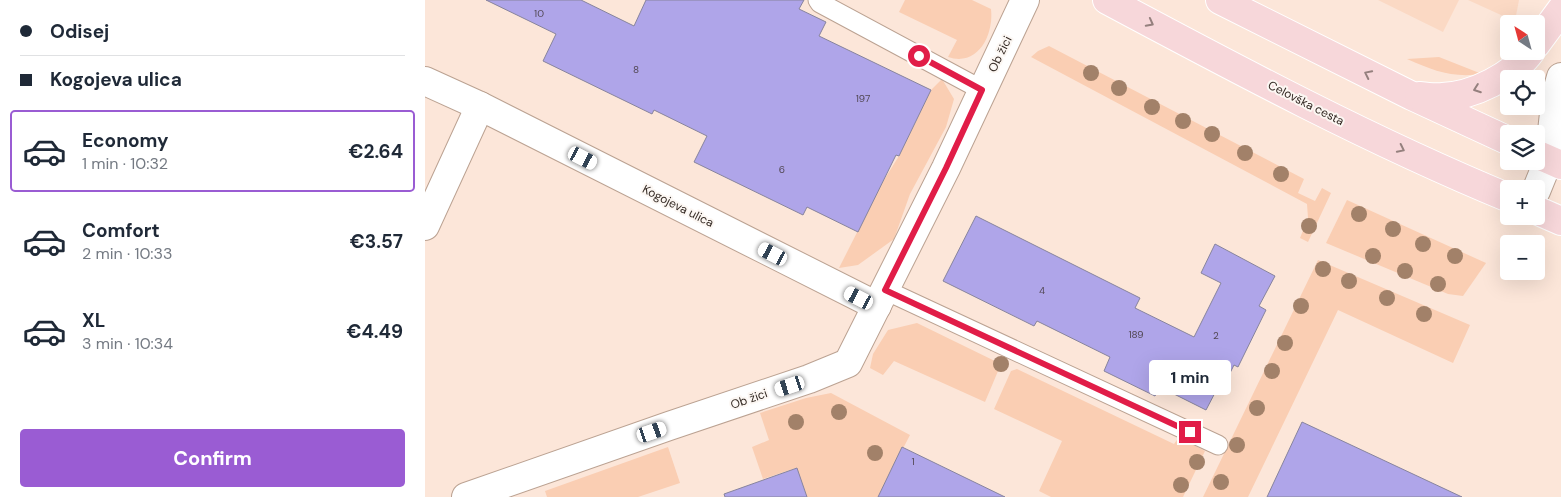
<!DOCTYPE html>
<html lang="en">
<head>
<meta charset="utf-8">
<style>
	body { margin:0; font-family:"DM Sans",sans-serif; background:#f6f6f7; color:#1f2937; height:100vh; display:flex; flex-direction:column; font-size:19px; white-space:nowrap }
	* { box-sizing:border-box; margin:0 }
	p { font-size:16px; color:#747a83 }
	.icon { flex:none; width:28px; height:28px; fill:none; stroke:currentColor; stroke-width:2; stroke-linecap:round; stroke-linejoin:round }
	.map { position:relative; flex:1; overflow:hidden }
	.sheet { display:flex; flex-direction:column; background:#fff; width:425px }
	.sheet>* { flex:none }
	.guide { display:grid; align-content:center; height:110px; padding:0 20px; background:#fff }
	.needle { width:32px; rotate:324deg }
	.buttons { position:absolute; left:1075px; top:15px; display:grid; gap:10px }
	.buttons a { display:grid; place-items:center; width:45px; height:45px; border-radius:5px; background:#fff; box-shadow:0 5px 20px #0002; font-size:25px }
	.end { position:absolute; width:22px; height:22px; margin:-11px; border:6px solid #e11d48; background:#fff; box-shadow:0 0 0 2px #fff }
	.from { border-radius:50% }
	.bubble { position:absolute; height:35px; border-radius:5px; background:#fff; box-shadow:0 5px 20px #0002; font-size:16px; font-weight:700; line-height:35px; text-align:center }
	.car { position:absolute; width:15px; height:30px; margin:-15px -8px; border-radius:6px; box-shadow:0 0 4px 1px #0007; background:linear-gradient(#fff 24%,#345 0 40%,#fff 0 76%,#345 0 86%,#fff 0) }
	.guide b { display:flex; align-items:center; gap:18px; height:48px; font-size:19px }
	.guide b+b { border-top:1px solid #e0e1e3 }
	.guide i { width:12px; height:12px; background:#1f2937 }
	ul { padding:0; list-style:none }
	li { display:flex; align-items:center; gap:15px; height:82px; margin:0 10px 8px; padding:0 10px; border:2px solid transparent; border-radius:5px }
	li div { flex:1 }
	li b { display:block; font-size:19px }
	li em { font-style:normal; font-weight:700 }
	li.current { border-color:#9a5cd3 }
	li>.icon { width:45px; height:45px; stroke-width:1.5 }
	.action { display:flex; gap:10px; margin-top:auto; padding:10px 20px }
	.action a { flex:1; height:58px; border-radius:5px; background:#9a5cd3; color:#fff; font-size:20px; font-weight:700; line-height:58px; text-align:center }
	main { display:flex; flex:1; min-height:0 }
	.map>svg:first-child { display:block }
	.built { fill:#fbd9c4 }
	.green { fill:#faceb3 }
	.building { fill:#afa5e9; stroke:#87849d }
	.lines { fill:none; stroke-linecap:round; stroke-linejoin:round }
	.service-casing { stroke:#bba292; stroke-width:21 }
	.minor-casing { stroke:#bba292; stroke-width:30 }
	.primary-casing { stroke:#fff; stroke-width:30 }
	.service { stroke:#fff; stroke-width:19 }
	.minor { stroke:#fff; stroke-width:28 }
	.primary { stroke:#f7d7da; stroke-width:28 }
	.tree { fill:#a28169 }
	.oneway { stroke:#95807e }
	.route { stroke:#e11d48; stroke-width:6 }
	.labels { text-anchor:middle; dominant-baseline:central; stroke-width:4; stroke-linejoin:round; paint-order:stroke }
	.number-label { font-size:10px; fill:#524854 }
	.street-label { font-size:12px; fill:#332923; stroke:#fcf7f3 }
</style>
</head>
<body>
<main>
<section class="sheet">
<div class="guide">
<b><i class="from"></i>Odisej</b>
<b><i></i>Kogojeva ulica</b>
</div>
<ul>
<li class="current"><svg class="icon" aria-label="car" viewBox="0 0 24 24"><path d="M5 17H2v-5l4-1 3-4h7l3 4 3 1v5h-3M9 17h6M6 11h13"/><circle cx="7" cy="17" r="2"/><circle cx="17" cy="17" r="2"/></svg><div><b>Economy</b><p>1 min · 10:32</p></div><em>€2.64</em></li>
<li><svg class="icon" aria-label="car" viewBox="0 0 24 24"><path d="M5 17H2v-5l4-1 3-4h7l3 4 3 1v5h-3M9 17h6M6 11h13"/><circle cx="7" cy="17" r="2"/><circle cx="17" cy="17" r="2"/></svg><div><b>Comfort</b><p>2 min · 10:33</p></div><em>€3.57</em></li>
<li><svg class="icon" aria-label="car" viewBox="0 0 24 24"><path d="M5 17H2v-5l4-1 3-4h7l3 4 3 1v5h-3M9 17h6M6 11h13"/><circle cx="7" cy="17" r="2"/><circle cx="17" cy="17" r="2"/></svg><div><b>XL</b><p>3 min · 10:34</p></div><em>€4.49</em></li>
</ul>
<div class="action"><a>Confirm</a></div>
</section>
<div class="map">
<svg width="1136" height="497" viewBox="0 0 1136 497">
	<rect width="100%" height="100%" fill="#fce6d9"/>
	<!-- built -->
	<g class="built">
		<path d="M953 0H1034L1018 32Z"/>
		<path d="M1043 0H1094L1090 21 1087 20Z"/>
	</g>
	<!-- green -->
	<g class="green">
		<path d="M480 0H547L566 9C569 35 553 67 523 57L532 40 474 12Z"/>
		<path d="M624 46 879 179 873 193 890 201 897 188 906 193 883 242 875 238 883 218 882 204 606 57 613 51Z"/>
		<path d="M1014 57 1057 74C1027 78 1009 71 982 59Z"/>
		<path d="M517 79 529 99 521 127 485 194 469 239 433 265 414 268 457 183 474 156 506 90Z"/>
		<path d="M922 200 1061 263 1038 296 1023 294 901 243Z"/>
		<path d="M893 260 1045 325 1028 363 913 310 823 497H778Z"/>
		<path d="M492 323 576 364 560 402 469 361 458 375 445 368 448 354 463 330Z"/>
		<path d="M592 369 749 444 754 437 780 451 758 497H626L614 491 637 441 569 409 586 371Z"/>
		<path d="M406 393 485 435 453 497H382L371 468 338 479 327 447 344 440 335 413 381 398Z"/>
		<path d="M243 447 255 483 213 497H122L120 491Z"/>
	</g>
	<!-- building -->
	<g class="building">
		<path d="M61 0H156L209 26 221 0H379L374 9 401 22 394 36 506 90 474 156 471 155 433 232 382 207 378 215 269 162 282 136 229 110 227 114 118 61 131 34Z"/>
		<path d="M551 216 715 298 710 308 769 337 796 283 776 273 790 244 850 276 834 306 841 310 813 367 809 365 796 391 792 389 781 410 735 387 730 396 679 371 685 357 612 321 609 326 518 281Z"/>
		<path d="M877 422 1037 497H842Z"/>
		<path d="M477 447 580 497H453Z"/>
		<path d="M372 468 382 497H300L299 494Z"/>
	</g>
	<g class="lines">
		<!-- service casing -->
		<g class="service-casing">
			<g id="service">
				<path d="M393 0 395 3 557 90"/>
				<path d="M460 290 793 445"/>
			</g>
		</g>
		<!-- minor casing -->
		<g class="minor-casing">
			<g id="minor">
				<path d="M0 81 55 106 452 306"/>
				<path d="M1124 159 1131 95 1136 77"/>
				<path d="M1111 191 1124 159 1133 145"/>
				<path d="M0 226 55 106"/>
				<path d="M41 497 244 426 384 379 423 363 521 168 600 0"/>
			</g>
		</g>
		<!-- primary casing -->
		<g class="primary-casing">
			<g id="primary">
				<path d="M682 0C813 70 946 141 1084 198"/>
				<path d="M795 0 987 96 1084 141"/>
				<path d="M1111 44 1136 10"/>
				<path d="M994 96C1002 97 1010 98 1017 97 1048 96 1088 76 1106 51"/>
				<path d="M1111 154 1136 165"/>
				<path d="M1111 210 1136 221"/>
			</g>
		</g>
		<!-- service -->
		<use href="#service" class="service"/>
		<!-- minor -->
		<use href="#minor" class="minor"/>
		<!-- primary -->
		<use href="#primary" class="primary"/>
	</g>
	<!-- trees -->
	<g class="tree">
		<circle cx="666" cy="73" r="8"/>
		<circle cx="694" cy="88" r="8"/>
		<circle cx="727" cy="107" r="8"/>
		<circle cx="758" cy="121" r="8"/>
		<circle cx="787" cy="134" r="8"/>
		<circle cx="820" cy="153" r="8"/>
		<circle cx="856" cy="174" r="8"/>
		<circle cx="934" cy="214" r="8"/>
		<circle cx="884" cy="226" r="8"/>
		<circle cx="968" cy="229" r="8"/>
		<circle cx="998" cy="244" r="8"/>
		<circle cx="948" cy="256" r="8"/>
		<circle cx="1030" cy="256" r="8"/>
		<circle cx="898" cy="269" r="8"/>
		<circle cx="980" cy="271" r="8"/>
		<circle cx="924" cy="281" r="8"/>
		<circle cx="1013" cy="284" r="8"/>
		<circle cx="962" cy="298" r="8"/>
		<circle cx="876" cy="306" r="8"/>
		<circle cx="999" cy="314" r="8"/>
		<circle cx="860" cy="343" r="8"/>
		<circle cx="576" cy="364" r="8"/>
		<circle cx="847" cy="371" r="8"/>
		<circle cx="832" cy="408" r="8"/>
		<circle cx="414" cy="412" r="8"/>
		<circle cx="371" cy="422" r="8"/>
		<circle cx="812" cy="445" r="8"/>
		<circle cx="450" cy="453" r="8"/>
		<circle cx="772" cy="462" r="8"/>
		<circle cx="796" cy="482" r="8"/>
		<circle cx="756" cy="485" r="8"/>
	</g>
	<!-- one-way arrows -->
	<defs><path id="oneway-chevron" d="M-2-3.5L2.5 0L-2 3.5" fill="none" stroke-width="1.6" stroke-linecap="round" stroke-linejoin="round" transform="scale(1.25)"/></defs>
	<g class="oneway">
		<use href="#oneway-chevron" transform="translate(725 23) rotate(28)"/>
		<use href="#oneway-chevron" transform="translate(943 74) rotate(-154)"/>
		<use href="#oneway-chevron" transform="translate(1052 89) rotate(160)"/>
		<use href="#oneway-chevron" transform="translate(976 149) rotate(26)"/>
	</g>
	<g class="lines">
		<!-- route -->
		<path class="route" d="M494 56 557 90 521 168 460 290 765 432"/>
	</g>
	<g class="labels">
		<!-- number labels -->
		<g class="number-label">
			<text x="114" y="13">10</text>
			<text x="211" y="69">8</text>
			<text x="438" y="98">197</text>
			<text x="357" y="169">6</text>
			<text x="617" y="290">4</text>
			<text x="711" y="334">189</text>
			<text x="791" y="335">2</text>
			<text x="488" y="461">1</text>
		</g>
		<!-- street labels -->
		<g class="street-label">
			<text transform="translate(575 54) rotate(-64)">Ob žici</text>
			<text transform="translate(881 103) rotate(27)">Celovška cesta</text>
			<text transform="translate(253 206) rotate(27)">Kogojeva ulica</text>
			<text transform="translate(324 399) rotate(-19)">Ob žici</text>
		</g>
	</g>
</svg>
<div class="buttons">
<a><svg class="needle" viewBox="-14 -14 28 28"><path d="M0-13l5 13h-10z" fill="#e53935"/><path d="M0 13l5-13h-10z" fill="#747a83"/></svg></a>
<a><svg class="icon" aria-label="locate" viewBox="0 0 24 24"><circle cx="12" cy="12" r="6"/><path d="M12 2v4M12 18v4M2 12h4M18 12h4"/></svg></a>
<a><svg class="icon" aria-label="layers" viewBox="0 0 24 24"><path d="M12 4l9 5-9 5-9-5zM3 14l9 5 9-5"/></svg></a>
<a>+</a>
<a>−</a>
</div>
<i class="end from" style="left:494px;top:56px"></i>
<i class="end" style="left:765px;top:432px"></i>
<div class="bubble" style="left:724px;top:360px;width:82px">1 min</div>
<i class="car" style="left:158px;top:158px;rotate:117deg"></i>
<i class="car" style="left:348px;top:254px;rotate:297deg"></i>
<i class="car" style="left:434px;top:298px;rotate:297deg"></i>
<i class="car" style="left:365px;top:386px;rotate:252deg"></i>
<i class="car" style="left:227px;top:432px;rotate:71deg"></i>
</div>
</main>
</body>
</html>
